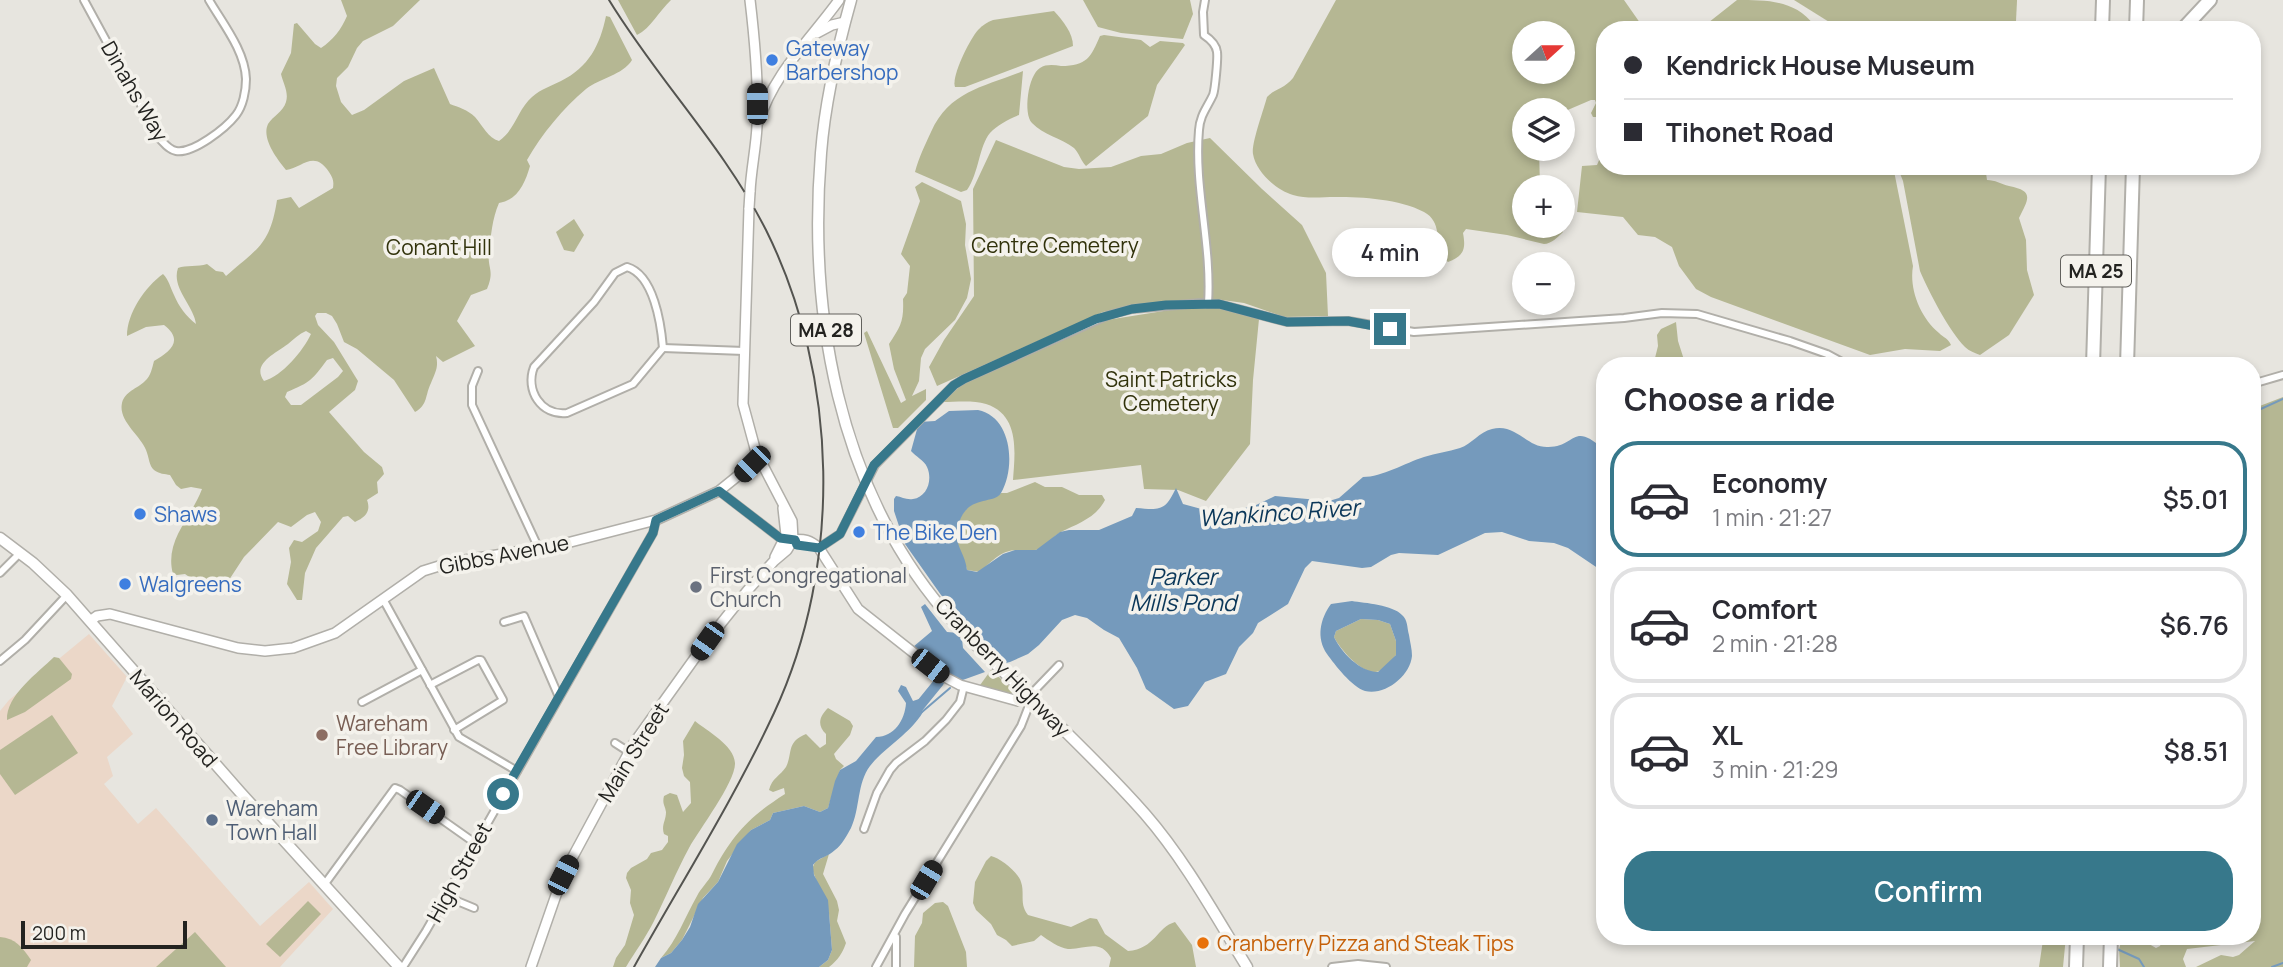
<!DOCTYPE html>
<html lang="en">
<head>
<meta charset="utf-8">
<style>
	body { margin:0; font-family:Manrope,sans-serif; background:#f7f7f7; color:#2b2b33; height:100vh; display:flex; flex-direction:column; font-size:26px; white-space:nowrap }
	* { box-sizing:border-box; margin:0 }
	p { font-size:23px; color:#7c7c81 }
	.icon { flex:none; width:38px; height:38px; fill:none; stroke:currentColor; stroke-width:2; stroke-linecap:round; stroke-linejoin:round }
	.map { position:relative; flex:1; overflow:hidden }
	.drawer { position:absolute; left:1596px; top:357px; width:665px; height:588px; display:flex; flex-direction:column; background:#fff; border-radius:28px; box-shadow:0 4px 10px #0003 }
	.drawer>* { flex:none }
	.banner { position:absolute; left:1596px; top:21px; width:665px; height:154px; border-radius:28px; box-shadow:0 4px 10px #0003; display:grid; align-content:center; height:154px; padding:0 28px; background:#fff }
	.needle { width:46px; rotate:69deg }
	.fabs { position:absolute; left:1512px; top:21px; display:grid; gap:14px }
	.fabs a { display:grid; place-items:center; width:63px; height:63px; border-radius:50%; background:#fff; box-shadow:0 4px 10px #0003; font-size:35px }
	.scale { position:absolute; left:21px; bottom:18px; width:166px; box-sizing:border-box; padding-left:7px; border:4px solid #232320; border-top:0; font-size:19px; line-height:24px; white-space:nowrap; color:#232320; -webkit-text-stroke:5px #f4f2ec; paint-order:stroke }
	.end { position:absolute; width:32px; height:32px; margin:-16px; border:9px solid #37788b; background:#fff; box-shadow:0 0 0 4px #fff }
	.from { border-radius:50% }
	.bubble { position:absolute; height:49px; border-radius:24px; background:#fff; box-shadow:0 4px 10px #0003; font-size:23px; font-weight:600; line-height:49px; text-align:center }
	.car { position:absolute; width:21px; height:42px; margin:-21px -10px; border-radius:9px; box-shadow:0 0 5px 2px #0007; background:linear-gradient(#222 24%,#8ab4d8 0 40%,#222 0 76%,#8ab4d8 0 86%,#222 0) }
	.banner b { display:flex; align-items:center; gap:24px; height:66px; font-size:26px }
	.banner b+b { border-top:2px solid #e1e1e2 }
	.banner i { width:18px; height:18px; background:#2b2b33 }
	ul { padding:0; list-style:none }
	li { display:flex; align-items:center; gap:21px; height:116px; margin:0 14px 10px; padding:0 14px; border:4px solid #e1e1e2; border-radius:28px }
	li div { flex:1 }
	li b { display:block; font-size:26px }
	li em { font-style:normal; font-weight:600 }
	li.selected { border-color:#37788b }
	li>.icon { width:63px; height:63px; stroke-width:1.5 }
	h2 { padding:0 28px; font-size:32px; line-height:84px }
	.primary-button { display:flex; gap:14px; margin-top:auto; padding:14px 28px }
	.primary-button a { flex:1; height:80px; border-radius:28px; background:#37788b; color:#fff; font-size:28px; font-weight:600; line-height:80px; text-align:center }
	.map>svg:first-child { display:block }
	.education { fill:#ebd7c8 }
	.green { fill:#b5b793; fill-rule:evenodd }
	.water { fill:#759abc; fill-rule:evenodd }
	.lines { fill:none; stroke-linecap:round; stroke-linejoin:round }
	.stream { stroke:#759abc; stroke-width:2 }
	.river { stroke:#759abc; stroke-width:10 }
	.street-casing { stroke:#b1afa9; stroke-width:10 }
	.secondary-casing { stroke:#b1afa9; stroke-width:12 }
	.primary-casing { stroke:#b1afa9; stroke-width:13 }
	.highway-casing { stroke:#b1afa9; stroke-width:16 }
	.street { stroke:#fff; stroke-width:6 }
	.secondary { stroke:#fff; stroke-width:9 }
	.primary { stroke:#fff; stroke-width:10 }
	.highway { stroke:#fff; stroke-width:12 }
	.rail { stroke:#545450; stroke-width:2 }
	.secondary-bridge-casing { stroke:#b1afa9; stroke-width:12; stroke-linecap:butt }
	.secondary-bridge { stroke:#fff; stroke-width:9 }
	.route { stroke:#37788b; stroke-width:9 }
	.shop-dot { fill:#3f7fe0; stroke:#f4f2ec; stroke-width:2.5 }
	.worship-dot { fill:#6b7280; stroke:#f4f2ec; stroke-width:2.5 }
	.education-dot { fill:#8d6e63; stroke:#f4f2ec; stroke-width:2.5 }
	.service-dot { fill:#5c6f8a; stroke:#f4f2ec; stroke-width:2.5 }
	.food-dot { fill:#e8710a; stroke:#f4f2ec; stroke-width:2.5 }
	.labels { text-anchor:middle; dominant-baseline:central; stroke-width:7; stroke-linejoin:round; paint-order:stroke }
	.shield { fill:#f4f2ec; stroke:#62615d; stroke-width:2 }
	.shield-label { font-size:19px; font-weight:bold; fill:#232320 }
	.shop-label { font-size:21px; fill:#366cbe; stroke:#f4f2ec; text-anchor:start }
	.street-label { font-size:21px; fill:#232320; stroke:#f4f2ec }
	.park-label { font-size:21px; fill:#31320b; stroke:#f4f2ec }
	.worship-label { font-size:21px; fill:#5b616d; stroke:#f4f2ec; text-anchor:start }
	.education-label { font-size:21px; fill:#785e54; stroke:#f4f2ec; text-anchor:start }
	.service-label { font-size:21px; fill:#4e5e75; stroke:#f4f2ec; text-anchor:start }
	.food-label { font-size:21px; fill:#c56008; stroke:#f4f2ec; text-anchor:start }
	.water-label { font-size:23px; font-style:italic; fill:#0b3759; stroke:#f4f2ec }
</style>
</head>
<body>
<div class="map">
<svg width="2283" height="967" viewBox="0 0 2283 967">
	<rect width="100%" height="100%" fill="#e7e5df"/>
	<!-- education -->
	<path class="education" d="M89 634 127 677 112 706 133 734 107 757 113 776 104 784 138 824 156 808 260 926 309 882 333 909 280 967H0V711L9 700Z"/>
	<!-- green -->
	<g class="green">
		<path d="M341 0H420L393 26 363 41 357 48 348 67 337 78 336 86 341 102 352 115 364 110 404 81 434 68 450 104C458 107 468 110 475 117 483 126 488 138 499 141 515 130 518 109 532 97 541 89 551 86 561 81 589 67 600 45 606 16L610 17 632 60C623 75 600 78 586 89 563 108 542 134 527 160L530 166C525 183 518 200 499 203 492 219 491 236 489 252 487 268 495 270 487 289L471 295 457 321 475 346 443 362 436 356C439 367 435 373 431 383 425 395 428 405 415 412L394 380 357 349 344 342 337 324 332 316 326 313H317L315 316 318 325 334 342 358 381 355 390 329 412 364 452 382 467 384 474 377 482 378 493 367 500C371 511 366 517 355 522L348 516 343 517 316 548 305 573 302 600H297L287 584 291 562 289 548 294 540 302 542 318 531 321 522 315 512 307 515 291 527 278 522 244 557 227 583 222 588 208 590 185 574 177 575 173 574C164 541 191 518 202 489L191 487 181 489 176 485 170 475C165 474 159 474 154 470 149 466 149 457 146 450 140 435 118 421 122 403 125 391 137 389 145 381 151 376 152 368 154 361 169 352 185 341 164 325L146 327 127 336C127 313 145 287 163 274 169 280 170 287 174 295 179 307 186 316 196 324 194 306 171 288 178 268 186 265 198 267 207 264L216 271 223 272 226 276C258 248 270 245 277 200L291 197 299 208 333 188C334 181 333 178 329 172 314 149 302 168 286 170 278 160 261 139 268 124 273 116 283 112 286 102 289 92 283 83 281 74L291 53 294 24 297 23 315 44 321 48C333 40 341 30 347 16ZM306 331 311 334C303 351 282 376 264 381 251 364 276 353 288 344 294 339 299 334 306 331ZM333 358 343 371 338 377 301 405H291L285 397 287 392C311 382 312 380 327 360Z"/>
		<path d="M618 0H671C659 11 651 28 637 35Z"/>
		<path d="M1083 0H1190L1193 14 1183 39 1121 33 1098 27Z"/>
		<path d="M1336 0H1624L1645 30H1605V110L1598 117H1593L1591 113 1596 103 1595 100H1591L1563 112 1524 110V149H1539L1540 187H1524V226H1559L1563 232C1558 237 1551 244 1544 244L1507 235 1466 229 1463 233C1466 249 1464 256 1448 262 1432 248 1445 223 1424 212 1399 199 1364 197 1335 197 1322 197 1306 199 1293 195 1276 190 1256 172 1253 154 1251 144 1264 109 1267 97 1274 89 1284 89 1293 78ZM1524 33H1563V72H1524Z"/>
		<path d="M1737 0C1767 0 1795 0 1814 25H1820L1828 30H1699Z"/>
		<path d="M1794 0H2017V1L2016 21 2012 30H1842Z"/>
		<path d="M1054 11C1063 21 1073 33 1073 46L965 87H955C951 76 970 39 978 30 983 25 987 22 993 20Z"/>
		<path d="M1104 35 1141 40 1150 47 1160 41 1183 43 1185 45 1157 85 1148 116 1086 166C1081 161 1079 153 1074 148 1061 138 1043 135 1032 123 1023 114 1028 75 1040 68 1046 64 1054 65 1061 66 1087 66 1091 57 1100 36Z"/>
		<path d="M1023 71 1019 115C1009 119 997 125 990 133 979 146 979 173 967 190L961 192 915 172C919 157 925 145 931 132 950 90 985 87 1023 71Z"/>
		<path d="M1210 138 1262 189 1302 225 1326 273 1328 316 1284 317 1244 303 1215 299H1198L1138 305 1103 312 937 386 929 367 944 340 974 296 973 189 996 140 1064 167 1079 169 1111 167 1141 156 1161 154 1187 143Z"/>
		<path d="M1605 146V166H1893L1913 266C1909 289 1920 317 1939 333 1944 338 1948 338 1951 345L1940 351 1905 349 1870 355 1711 297 1696 289 1679 266 1672 247 1655 237 1638 235 1623 217 1577 212 1582 166 1597 165Z"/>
		<path d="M1897 166H1985L1987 180C1995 180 2001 184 2009 186 2034 191 2029 198 2019 218L2026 240 2027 270 2034 295 2009 335 1980 355C1975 353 1969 351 1965 347 1949 331 1929 292 1920 271L1903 181Z"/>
		<path d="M922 182 961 201 966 224 965 245 971 279 967 298 955 320 925 349 921 358 919 381 912 396 926 389V400L898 428H893L864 333 867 331 901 403 906 400 894 369 889 344C901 326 904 321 903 299L907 293 910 266 901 254 920 201 915 187Z"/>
		<path d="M574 219 584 235 574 252 564 250 556 232Z"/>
		<path d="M1223 308 1259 319 1253 380 1250 444 1206 501 1178 490 1144 489 1141 465 1013 480C1015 452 1020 415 986 404 973 400 956 402 942 402L966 381 1107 320 1176 309Z"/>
		<path d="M1676 322 1678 341 1686 366H1653L1658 346 1657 335 1661 329Z"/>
		<path d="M2283 397V967H2196L2221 955 2233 957 2239 955 2255 941 2187 949 2183 959 2186 967H2120L2119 949 2123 936H2135L2156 948 2160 946 2164 936H2252V409Z"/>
		<path d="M1035 482 1045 487H1062L1079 495H1102L1105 500C1096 518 1077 524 1061 532 1053 536 1048 545 1039 549 1031 552 1025 550 1017 550 1001 550 991 562 980 572L967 570C965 561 959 553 957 544 953 528 961 509 976 502 985 498 995 500 1001 493H1007Z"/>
		<path d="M1361 619 1378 620 1390 624 1396 641V655C1391 661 1383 672 1375 672 1361 673 1340 649 1334 637L1336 631Z"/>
		<path d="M54 657 59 658 72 674 71 679 25 712 7 720C6 695 38 673 54 657Z"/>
		<path d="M991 670 1026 701 975 692Z"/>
		<path d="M828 708 850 721 853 726 850 735 834 754 836 759 844 766 840 770 828 808 820 812 804 806 773 813 770 820 751 830 727 861 718 882 703 898 682 940 671 953 661 958C677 940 685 917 697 896 701 888 708 882 712 874 732 835 749 817 785 794L784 788 773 792 769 790C772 778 780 776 786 767 793 753 786 742 806 734L820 748 826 744V734C817 725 819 717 828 708Z"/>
		<path d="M52 715 78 753 15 795 0 774V750Z"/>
		<path d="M695 721C707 731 734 745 735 763 736 781 699 830 689 848 676 872 666 897 654 921 646 937 635 952 626 967H613L616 958 625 945 634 915 630 903 631 890 626 878 627 873 631 868 647 859 651 853 662 850 668 842V836L664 834C661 825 666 821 666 812 665 805 662 804 664 796L670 793 677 795 683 812 691 803 690 782 684 776 682 768 684 755 683 741Z"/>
		<path d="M829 854 823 874 837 901 839 910 837 921 846 943C842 954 838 960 829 967H819L828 960 832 950 829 913 812 869 815 862Z"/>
		<path d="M991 856C1000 858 1018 872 1021 882 1025 893 1019 904 1028 915L1071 927 1090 918 1097 919 1105 934 1128 951C1155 949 1157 927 1175 922L1192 945 1196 967H1109L1111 958C1100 938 1084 950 1068 949 1059 948 1048 940 1041 935L1034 941 1012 946 1006 940 997 935 991 924 976 910 973 903 975 882 986 861Z"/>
		<path d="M308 901 321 914 280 957 266 944Z"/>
		<path d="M943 902 948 906 966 952 967 967H914L915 936 922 923 923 913 935 903Z"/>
		<path d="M195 932 226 967H156Z"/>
		<path d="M2041 936H2066L2063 967H2039L2043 940Z"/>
		<path d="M0 937C15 938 22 947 31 960L27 967H0Z"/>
	</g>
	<!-- water -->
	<g class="water">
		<path d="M978 410C1012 417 1016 467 1001 493 994 505 968 494 959 523 952 545 965 551 967 570L977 572 1003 554 1015 550H1036L1060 532 1069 530H1099L1132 516 1136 508C1161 510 1165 511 1176 488L1183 504 1216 513 1227 512 1254 506 1275 496 1329 501 1339 498 1363 477C1382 477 1405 463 1424 457 1436 453 1448 452 1460 448 1472 444 1479 432 1492 429 1516 423 1526 447 1547 447 1576 448 1572 420 1604 450L1605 573 1568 548 1554 543 1529 541 1502 532 1485 533 1438 555 1399 553 1391 555 1371 567 1362 568 1312 561 1305 568 1288 604 1258 623 1253 633 1239 647 1226 674 1205 682 1188 706 1174 709 1146 689 1137 668 1119 638 1104 630 1087 618 1075 615 1062 620 1039 645 1028 654 1010 662 1006 663 993 654 978 633 972 632 962 639 963 648 985 672 960 681 955 679 913 647 932 631 921 607 925 604 947 632 959 633 967 626 965 620 941 595 905 544 894 511V499L896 496C902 497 906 500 913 499 927 497 933 480 927 467 924 460 916 457 911 451L919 422 935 421 949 411Z"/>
		<path d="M1352 601C1365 603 1393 605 1402 615 1408 620 1407 628 1409 635 1410 642 1412 649 1412 656 1410 676 1385 696 1365 691 1352 687 1335 665 1327 654 1316 638 1320 619 1331 604ZM1361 619 1378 620 1390 624 1396 641V655L1378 672C1360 672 1341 652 1334 637L1336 631Z"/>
		<path d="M901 685 906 687 913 701 922 698 919 707 923 712C910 734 886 746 870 766 857 783 860 809 851 828 847 835 842 845 835 850 828 857 819 857 813 865L814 875 828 900 832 950 828 960 819 967H655L661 958 671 953 682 940 690 927 698 904 718 882 737 844 751 830 770 820 773 813 804 806 820 812 828 808 835 781 840 770 856 761 876 737C894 737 905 720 906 703L898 691Z"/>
	</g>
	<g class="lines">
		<!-- stream -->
		<g class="stream">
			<path d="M2252 413 2283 399"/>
			<path d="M922 712 950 688"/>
			<path d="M2097 936 2106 942"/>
			<path d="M2117 949 2139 959 2144 967"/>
			<path d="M2272 967 2283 963"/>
		</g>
		<!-- river -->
		<path class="river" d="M913 714 939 682"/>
		<!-- street casing -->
		<g class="street-casing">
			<g id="street">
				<path d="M84 0 159 138C164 143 169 150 176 151 193 154 226 128 236 115 243 106 246 91 246 79 245 51 223 24 209 0"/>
				<path d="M1205 0 1203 12 1204 35C1210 39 1216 44 1217 52 1218 58 1215 90 1213 95 1207 108 1200 115 1199 130 1194 188 1212 245 1208 304"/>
				<path d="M627 267C654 275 661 324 663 348L633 384 567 413C541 416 525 390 534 367L594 302 615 273Z"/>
				<path d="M663 348 744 351"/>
				<path d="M478 371 472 386V405L539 549"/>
				<path d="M2252 384 2283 375"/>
				<path d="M719 491 780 538H786"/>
				<path d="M819 548 840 534 875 465 954 385 964 379 1109 315 1132 309 1201 303 1219 304 1287 322 1348 321 1414 332 1624 318 1662 313 1697 314 1790 341 1827 354 1849 366"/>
				<path d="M0 573 20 553"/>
				<path d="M383 599 459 737 517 771"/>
				<path d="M504 622 524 616 559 697"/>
				<path d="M0 661 25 640 67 595"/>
				<path d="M430 685 478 660H481L503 700 454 730"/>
				<path d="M362 702 422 670"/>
				<path d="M615 743 629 752"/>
				<path d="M864 829 877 793 890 770 896 763 925 741 946 720 960 702 964 686"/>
				<path d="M324 885 395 788 400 790 475 843"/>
				<path d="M445 896 474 908"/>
				<path d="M896 937V967"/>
				<path d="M403 967 426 931 653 533 656 520"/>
				<path d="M876 967 905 914 1021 726 1035 690 1059 665"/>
				<path d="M1332 967 1358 964 1386 967"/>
			</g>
		</g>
		<!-- secondary casing -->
		<g class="secondary-casing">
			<g id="secondary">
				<path d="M817 33 832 25 845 22"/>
				<path d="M759 121C774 73 810 40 839 0"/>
				<path d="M750 192C751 170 756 148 757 126 759 84 755 42 750 0"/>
				<path d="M786 539C801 541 805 536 819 548L858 609 943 676 960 685 1018 701 1031 698"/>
				<path d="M775 557 786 535 783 508"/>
				<path d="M90 621 97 616 110 614 238 648 265 651 293 648 335 633 423 571 452 562 559 545 656 520 719 491 760 458"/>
				<path d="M531 967 563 875 634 743 707 641 747 591 774 561 787 550 793 540 792 521 756 452 743 404 749 208"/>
			</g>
		</g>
		<!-- primary casing -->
		<g class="primary-casing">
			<g id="primary">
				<path d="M851 0C837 50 825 101 821 153 808 312 838 486 944 611 971 642 1002 670 1031 698 1070 736 1109 773 1145 814 1185 860 1215 915 1247 967"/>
				<path d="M0 538 33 563 67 595 240 792 399 967"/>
			</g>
		</g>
		<!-- highway casing -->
		<g class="highway-casing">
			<g id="highway">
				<path d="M2102 30 2103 0"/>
				<path d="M2136 30 2137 0"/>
				<path d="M2182 30 2210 0"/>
				<path d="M2093 366 2099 166"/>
				<path d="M2127 366 2133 166"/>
				<path d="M2076 967 2077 936"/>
				<path d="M2110 967 2111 936"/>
			</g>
		</g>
		<!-- street -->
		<use href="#street" class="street"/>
		<!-- secondary -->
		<use href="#secondary" class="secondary"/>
		<!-- primary -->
		<use href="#primary" class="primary"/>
		<!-- highway -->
		<use href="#highway" class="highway"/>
		<!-- rail -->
		<path class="rail" d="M609 0C657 79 724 147 766 230 839 377 843 565 774 713 733 801 681 883 634 967"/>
		<!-- secondary-bridge casing -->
		<g class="secondary-bridge-casing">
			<path id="secondary-bridge" d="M749 208 750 192"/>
		</g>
		<!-- secondary-bridge -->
		<use href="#secondary-bridge" class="secondary-bridge"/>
	</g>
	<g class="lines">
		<!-- route -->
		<path class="route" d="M503 794 653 533 656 520 719 491 780 538 795 540 797 545 819 548 840 534 874 465 954 385 964 379 1096 319 1132 309 1166 305 1219 304 1287 322 1348 321 1390 329"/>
	</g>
	<!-- markers -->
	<g class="shop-dot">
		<circle cx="772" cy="60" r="7"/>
		<circle cx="140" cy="514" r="7"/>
		<circle cx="859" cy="532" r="7"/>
		<circle cx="125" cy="584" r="7"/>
	</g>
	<circle class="worship-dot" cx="696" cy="587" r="7"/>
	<circle class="education-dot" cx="322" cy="735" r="7"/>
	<circle class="service-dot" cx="212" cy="820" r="7"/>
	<circle class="food-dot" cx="1203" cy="943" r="7"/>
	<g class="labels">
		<!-- shield labels -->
		<g class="shield">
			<rect x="2061" y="255.5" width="70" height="31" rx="5"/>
			<rect x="791" y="314.5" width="70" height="31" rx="5"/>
		</g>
		<g class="shield-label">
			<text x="2096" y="271">MA 25</text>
			<text x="826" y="330">MA 28</text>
		</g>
		<!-- shop labels -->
		<g class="shop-label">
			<text x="786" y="48">Gateway<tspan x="786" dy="24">Barbershop</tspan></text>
			<text x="154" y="514">Shaws</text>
			<text x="873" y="532">The Bike Den</text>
			<text x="139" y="584">Walgreens</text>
		</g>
		<!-- street labels -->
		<g class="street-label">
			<text transform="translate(135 91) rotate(60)">Dinahs Way</text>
			<text transform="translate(504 554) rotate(-11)">Gibbs Avenue</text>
			<text transform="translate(1003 667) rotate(46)">Cranberry Highway</text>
			<text transform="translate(174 718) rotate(49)">Marion Road</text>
			<text transform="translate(633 752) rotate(-58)">Main Street</text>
			<text transform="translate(459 872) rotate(-61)">High Street</text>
		</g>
		<!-- park labels -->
		<g class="park-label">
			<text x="1055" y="245">Centre Cemetery</text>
			<text x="439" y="247">Conant Hill</text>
			<text x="1171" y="379">Saint Patricks<tspan x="1171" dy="24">Cemetery</tspan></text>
		</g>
		<!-- worship labels -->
		<g class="worship-label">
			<text x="710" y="575">First Congregational<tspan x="710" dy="24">Church</tspan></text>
		</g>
		<!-- education labels -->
		<g class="education-label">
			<text x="336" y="723">Wareham<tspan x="336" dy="24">Free Library</tspan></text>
		</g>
		<!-- service labels -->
		<g class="service-label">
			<text x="226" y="808">Wareham<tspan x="226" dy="24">Town Hall</tspan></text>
		</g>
		<!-- food labels -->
		<g class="food-label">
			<text x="1217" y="943">Cranberry Pizza and Steak Tips</text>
		</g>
		<!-- water labels -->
		<g class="water-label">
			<text transform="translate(1279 512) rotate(-4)">Wankinco River</text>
			<text x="1183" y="576">Parker<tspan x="1183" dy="26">Mills Pond</tspan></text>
		</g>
	</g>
</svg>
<div class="fabs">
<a><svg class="needle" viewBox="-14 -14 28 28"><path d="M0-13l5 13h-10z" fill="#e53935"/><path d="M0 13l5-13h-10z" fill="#7c7c81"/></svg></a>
<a><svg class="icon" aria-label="layers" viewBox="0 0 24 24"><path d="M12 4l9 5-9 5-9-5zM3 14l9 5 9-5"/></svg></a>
<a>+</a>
<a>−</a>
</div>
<div class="scale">200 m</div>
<i class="end from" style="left:503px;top:794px"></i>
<i class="end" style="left:1390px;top:329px"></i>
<div class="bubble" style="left:1332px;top:228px;width:116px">4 min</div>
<i class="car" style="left:757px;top:104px;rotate:0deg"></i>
<i class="car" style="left:752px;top:464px;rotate:225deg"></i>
<i class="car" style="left:707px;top:641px;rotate:215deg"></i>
<i class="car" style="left:930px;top:666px;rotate:128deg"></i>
<i class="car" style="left:425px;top:807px;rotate:125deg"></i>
<i class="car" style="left:563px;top:875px;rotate:27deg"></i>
<i class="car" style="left:926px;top:880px;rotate:31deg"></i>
<div class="banner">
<b><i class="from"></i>Kendrick House Museum</b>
<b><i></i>Tihonet Road</b>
</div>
<section class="drawer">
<h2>Choose a ride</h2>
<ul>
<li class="selected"><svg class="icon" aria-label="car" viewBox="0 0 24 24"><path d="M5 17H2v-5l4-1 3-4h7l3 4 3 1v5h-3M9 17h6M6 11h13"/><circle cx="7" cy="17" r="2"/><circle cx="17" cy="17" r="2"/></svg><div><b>Economy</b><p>1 min · 21:27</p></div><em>$5.01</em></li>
<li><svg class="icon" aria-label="car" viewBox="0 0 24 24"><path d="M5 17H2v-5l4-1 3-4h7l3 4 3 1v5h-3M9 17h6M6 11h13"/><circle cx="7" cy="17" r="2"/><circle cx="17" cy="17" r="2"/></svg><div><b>Comfort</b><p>2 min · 21:28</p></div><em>$6.76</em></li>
<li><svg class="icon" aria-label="car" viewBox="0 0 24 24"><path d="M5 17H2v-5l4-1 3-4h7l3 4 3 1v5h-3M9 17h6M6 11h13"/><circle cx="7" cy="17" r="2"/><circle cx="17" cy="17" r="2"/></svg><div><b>XL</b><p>3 min · 21:29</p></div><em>$8.51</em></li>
</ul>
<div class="primary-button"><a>Confirm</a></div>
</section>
</div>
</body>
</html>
